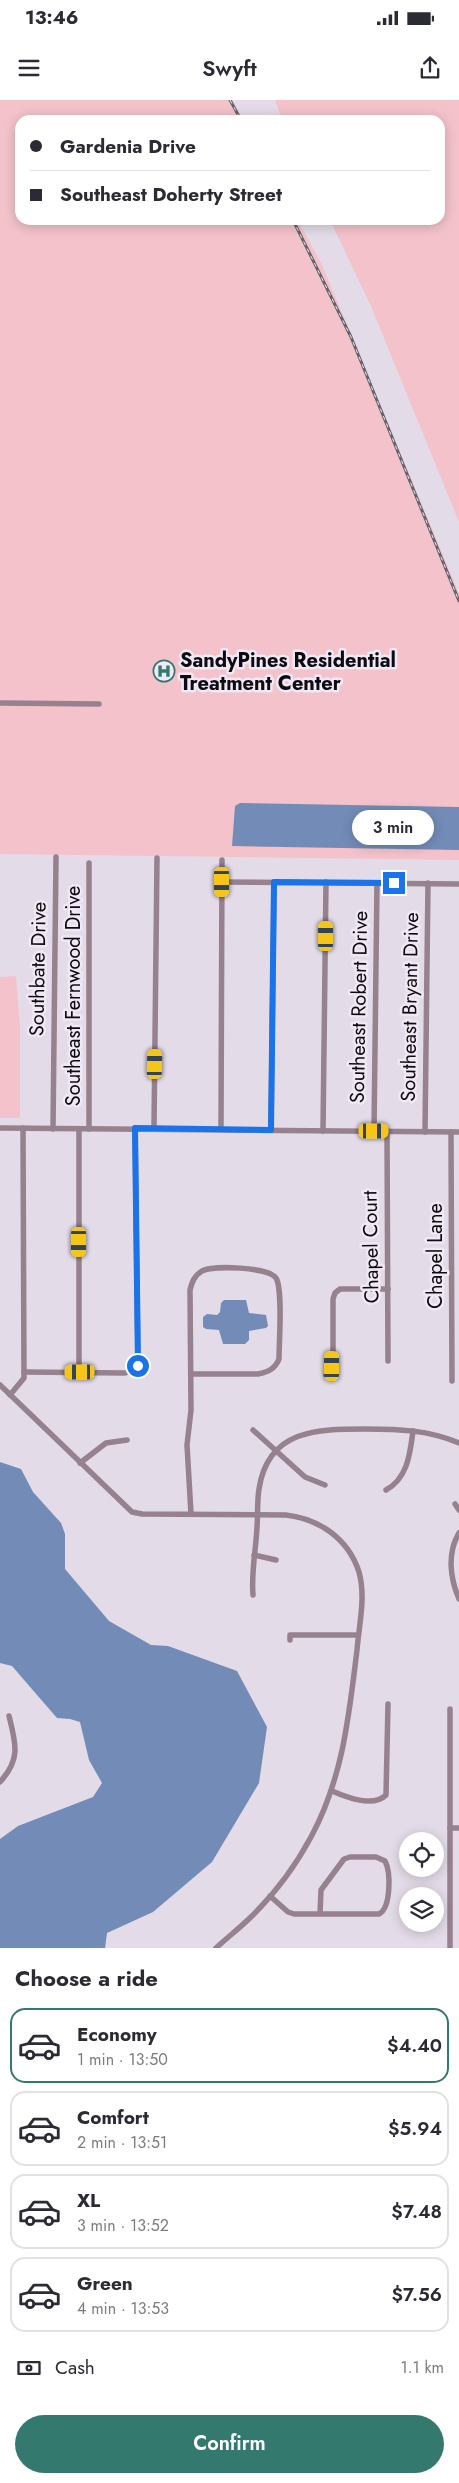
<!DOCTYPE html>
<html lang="en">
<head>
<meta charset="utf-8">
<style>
	body { margin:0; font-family:Jost,sans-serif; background:#f7f7f7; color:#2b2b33; height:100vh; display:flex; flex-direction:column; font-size:19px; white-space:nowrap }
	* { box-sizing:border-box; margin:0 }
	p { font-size:16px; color:#7c7c81 }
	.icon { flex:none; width:28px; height:28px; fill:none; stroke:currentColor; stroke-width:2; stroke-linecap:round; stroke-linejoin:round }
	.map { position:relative; height:1848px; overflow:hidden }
	.drawer { display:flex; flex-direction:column; background:#fff; flex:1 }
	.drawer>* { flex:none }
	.banner { position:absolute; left:15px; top:15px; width:430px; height:110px; border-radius:15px; box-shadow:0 2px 12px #0003; display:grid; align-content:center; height:110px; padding:0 15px; background:#fff }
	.buttons { position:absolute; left:399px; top:1732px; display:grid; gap:10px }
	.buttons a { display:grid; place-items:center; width:45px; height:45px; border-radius:50%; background:#fff; box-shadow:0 2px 12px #0003; font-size:25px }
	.end { position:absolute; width:22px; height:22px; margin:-11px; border:6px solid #1a73e8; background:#fff; box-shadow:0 0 0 2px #fff }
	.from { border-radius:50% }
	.bubble { position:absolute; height:35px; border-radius:18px; background:#fff; box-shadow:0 2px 12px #0003; font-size:16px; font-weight:600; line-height:35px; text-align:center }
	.car { position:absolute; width:15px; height:30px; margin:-15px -8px; border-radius:6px; box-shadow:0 0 4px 1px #0007; background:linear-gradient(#f5c518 24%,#345 0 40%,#f5c518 0 76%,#345 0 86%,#f5c518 0) }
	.banner b { display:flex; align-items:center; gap:18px; height:48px; font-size:19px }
	.banner b+b { border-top:1px solid #e1e1e2 }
	.banner i { width:12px; height:12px; background:#2b2b33 }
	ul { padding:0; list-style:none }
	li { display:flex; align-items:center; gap:15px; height:75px; margin:0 10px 8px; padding:0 5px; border:2px solid #e1e1e2; border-radius:15px }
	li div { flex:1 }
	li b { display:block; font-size:19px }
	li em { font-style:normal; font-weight:600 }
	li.selected { border-color:#34796d }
	li>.icon { width:45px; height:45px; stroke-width:1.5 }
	h2 { padding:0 15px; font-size:22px; line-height:60px }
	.pay { display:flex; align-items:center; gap:12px; height:55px; padding:0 15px; font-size:19px }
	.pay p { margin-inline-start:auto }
	.primary-button { display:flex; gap:10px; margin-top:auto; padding:10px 15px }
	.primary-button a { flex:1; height:58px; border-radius:30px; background:#34796d; color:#fff; font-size:20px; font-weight:600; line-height:58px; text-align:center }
	.status { display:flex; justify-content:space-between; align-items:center; height:35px; padding:0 25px; background:#fff; direction:ltr }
	.status svg { height:14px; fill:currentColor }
	header { display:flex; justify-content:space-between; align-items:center; height:65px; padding:0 15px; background:#fff; font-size:22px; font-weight:600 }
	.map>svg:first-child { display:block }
	.green { fill:#f3c2ca }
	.water { fill:#728cb7 }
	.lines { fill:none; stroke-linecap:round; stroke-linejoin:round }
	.minor { stroke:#96818e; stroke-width:5.5 }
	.rail-casing { stroke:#666269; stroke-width:3 }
	.rail { stroke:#f0e8f5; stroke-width:1; stroke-dasharray:4; stroke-linecap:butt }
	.route { stroke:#1a73e8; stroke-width:6 }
	.labels { text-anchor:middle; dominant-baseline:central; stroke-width:5; stroke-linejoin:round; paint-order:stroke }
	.poi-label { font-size:20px; font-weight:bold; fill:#0d0b0f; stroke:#f0e8f5; text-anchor:start }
	.street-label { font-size:20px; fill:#0d0b0f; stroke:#f0e8f5 }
</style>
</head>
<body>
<div class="status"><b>13:46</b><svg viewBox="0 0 49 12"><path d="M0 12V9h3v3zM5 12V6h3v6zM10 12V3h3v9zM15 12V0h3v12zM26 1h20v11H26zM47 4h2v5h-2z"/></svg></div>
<header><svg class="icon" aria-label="menu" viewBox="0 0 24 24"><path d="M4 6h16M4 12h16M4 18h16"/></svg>Swyft<svg class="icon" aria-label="share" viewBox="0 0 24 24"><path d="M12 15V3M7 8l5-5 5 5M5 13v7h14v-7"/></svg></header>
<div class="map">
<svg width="459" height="1848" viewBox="0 0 459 1848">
	<rect width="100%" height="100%" fill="#e3dbe7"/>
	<!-- green -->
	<g class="green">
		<path d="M0 0H232L243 20H20V120H298L322 165 459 494V760L0 754Z"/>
		<path d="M275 0H459V422L371 206 330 120H440V20H282Z"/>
		<path d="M16 876 20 928V1018H0V877Z"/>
	</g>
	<!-- water -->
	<g class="water">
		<path d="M240 703 459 707V750L232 746 235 706Z"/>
		<path d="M224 1200H246L249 1213 266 1215 268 1226 266 1228 249 1231V1240L245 1244H223L219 1230 206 1229 203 1227V1217L207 1214 217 1215 220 1212 221 1203Z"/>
		<path d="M0 1362 21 1369 33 1392 61 1423 65 1434V1469L109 1521 151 1545 168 1546 237 1571 267 1627 259 1683 212 1762 153 1812 107 1833 105 1848H0V1739L18 1726 93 1697 102 1683 89 1660 80 1622 70 1619 57 1618 12 1566 0 1563Z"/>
	</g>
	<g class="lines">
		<!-- minor -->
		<g class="minor">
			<path d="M0 603 99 604"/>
			<path d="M222 782 459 784"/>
			<path d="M0 1028 459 1032"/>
			<path d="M154 1028 157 758"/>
			<path d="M53 1029 56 757"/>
			<path d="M79 1029V1273"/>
			<path d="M89 1029V763"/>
			<path d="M221 1029 222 760"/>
			<path d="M271 1030 274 782"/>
			<path d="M323 1031 326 782"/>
			<path d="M374 1031 377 783"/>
			<path d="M387 1031 388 1261"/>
			<path d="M425 1032 428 783"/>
			<path d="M451 1032 452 1281"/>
			<path d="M24 1272 125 1273 137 1269 138 1266 135 1028"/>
			<path d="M191 1274H258C268 1272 275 1269 279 1259 279 1243 283 1189 276 1178 268 1167 214 1165 202 1171 194 1176 192 1182 190 1190L191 1310 187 1345 191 1414"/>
			<path d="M326 1275 333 1266V1199L335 1193 340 1189H388"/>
			<path d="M0 1285 132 1412 142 1414 286 1415C319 1419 348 1438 359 1472 366 1497 359 1525 357 1550 349 1615 343 1678 311 1737 296 1765 276 1792 253 1815 241 1827 228 1837 216 1848"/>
			<path d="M10 1295 24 1278 23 1028"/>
			<path d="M253 1330 305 1377 325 1385"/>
			<path d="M80 1363 106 1343 127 1340"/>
			<path d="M386 1390C408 1378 410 1353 413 1331"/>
			<path d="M455 1404 459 1410"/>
			<path d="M459 1433C447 1453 450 1478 459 1499"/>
			<path d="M254 1455 276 1460"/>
			<path d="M253 1495C251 1472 256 1450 257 1427 258 1414 257 1401 259 1389 268 1329 318 1329 365 1329 398 1329 429 1330 459 1343"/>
			<path d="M290 1540V1535H358"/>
			<path d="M0 1682C21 1659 16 1644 9 1616"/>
			<path d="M332 1691C346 1697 373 1708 386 1695L388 1604"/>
			<path d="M450 1728H459"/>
			<path d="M270 1796 288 1812 294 1814H379C391 1808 391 1772 385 1761L376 1757H350L344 1759 321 1790 320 1814"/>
			<path d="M450 1848V1609"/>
		</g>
		<!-- rail casing -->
		<g class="rail-casing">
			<g id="rail">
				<path d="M230 0 241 20"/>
				<path d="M293 120 351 237 459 501"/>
			</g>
		</g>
		<!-- rail -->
		<use href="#rail" class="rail"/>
	</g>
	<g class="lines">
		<!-- route -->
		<path class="route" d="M138 1266 135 1028 271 1030 274 782 394 783"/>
	</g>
	<!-- icons -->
	<defs>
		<g id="hospital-ring" transform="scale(1.125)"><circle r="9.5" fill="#f0e8f5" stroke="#34796d" stroke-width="1.5"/><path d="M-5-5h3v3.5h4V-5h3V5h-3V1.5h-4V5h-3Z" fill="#34796d"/></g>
	</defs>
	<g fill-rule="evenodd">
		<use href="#hospital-ring" x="164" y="571"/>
	</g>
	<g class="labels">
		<!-- poi labels -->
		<g class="poi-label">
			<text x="180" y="560">SandyPines Residential<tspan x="180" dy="23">Treatment Center</tspan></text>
		</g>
		<!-- street labels -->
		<g class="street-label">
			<text transform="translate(38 869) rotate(-89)">Southbate Drive</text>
			<text transform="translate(73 896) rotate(-90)">Southeast Fernwood Drive</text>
			<text transform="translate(359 907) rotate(-89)">Southeast Robert Drive</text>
			<text transform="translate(410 907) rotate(-89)">Southeast Bryant Drive</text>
			<text transform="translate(371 1147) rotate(-91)">Chapel Court</text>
			<text transform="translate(435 1156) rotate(-90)">Chapel Lane</text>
		</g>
	</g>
</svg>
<div class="buttons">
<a><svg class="icon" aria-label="locate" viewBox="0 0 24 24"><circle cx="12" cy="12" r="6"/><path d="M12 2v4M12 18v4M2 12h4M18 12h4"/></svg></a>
<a><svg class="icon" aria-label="layers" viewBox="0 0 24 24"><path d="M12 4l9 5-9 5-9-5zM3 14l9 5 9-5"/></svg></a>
</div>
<i class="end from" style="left:138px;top:1266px"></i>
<i class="end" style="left:394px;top:783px"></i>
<div class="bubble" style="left:352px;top:710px;width:82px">3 min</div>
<i class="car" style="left:222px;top:782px;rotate:180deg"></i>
<i class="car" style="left:326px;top:836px;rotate:0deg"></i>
<i class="car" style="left:155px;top:964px;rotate:1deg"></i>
<i class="car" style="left:374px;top:1031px;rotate:90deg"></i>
<i class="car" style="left:79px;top:1142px;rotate:180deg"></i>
<i class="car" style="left:332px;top:1266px;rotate:0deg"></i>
<i class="car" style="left:80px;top:1272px;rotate:270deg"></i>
<div class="banner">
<b><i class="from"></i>Gardenia Drive</b>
<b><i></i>Southeast Doherty Street</b>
</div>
</div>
<section class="drawer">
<h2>Choose a ride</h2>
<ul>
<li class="selected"><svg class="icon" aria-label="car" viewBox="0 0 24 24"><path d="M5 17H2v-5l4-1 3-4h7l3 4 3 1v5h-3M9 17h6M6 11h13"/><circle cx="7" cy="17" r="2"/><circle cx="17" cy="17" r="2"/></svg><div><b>Economy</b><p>1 min · 13:50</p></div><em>$4.40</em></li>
<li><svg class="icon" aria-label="car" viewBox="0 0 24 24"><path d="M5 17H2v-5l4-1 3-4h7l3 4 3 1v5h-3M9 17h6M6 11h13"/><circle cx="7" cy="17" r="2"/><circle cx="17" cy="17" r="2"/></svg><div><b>Comfort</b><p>2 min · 13:51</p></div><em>$5.94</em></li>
<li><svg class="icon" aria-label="car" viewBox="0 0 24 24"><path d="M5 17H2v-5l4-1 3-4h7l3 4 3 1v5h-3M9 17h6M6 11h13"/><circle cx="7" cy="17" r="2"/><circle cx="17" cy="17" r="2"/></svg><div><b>XL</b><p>3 min · 13:52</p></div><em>$7.48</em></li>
<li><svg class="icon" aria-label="car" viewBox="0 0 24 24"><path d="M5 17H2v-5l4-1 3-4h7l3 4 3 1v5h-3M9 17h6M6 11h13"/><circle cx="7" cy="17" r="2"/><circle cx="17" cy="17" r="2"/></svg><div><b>Green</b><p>4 min · 13:53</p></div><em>$7.56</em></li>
</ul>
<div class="pay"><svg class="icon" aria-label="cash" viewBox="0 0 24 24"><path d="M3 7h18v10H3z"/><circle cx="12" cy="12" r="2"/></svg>Cash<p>1.1 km</p></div>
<div class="primary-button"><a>Confirm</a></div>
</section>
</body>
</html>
